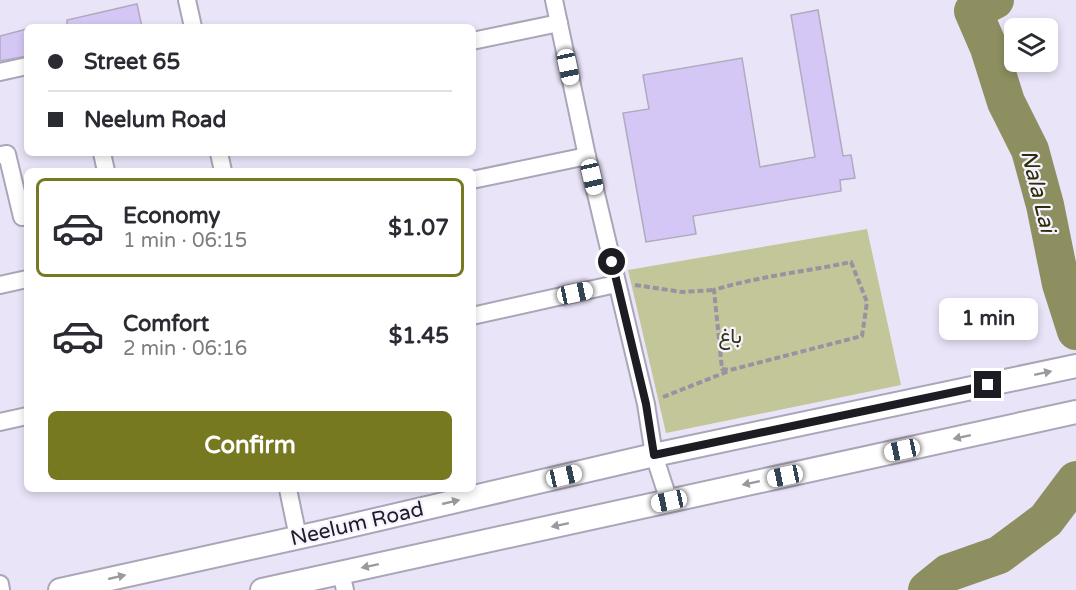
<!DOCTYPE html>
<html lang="en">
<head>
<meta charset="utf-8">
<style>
	body { margin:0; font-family:"Varela Round",Vazirmatn,sans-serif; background:#f2f2f3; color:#2b2b33; height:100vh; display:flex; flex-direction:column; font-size:22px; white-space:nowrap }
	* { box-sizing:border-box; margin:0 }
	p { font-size:20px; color:#7c7c81 }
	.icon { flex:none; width:33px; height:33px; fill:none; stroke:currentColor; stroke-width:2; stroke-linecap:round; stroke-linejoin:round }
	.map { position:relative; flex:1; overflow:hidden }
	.drawer { position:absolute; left:24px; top:168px; width:452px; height:324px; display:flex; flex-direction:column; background:#fff; border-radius:9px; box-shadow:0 3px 9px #0003 }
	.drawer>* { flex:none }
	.guide { position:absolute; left:24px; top:24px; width:452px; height:132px; border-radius:9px; box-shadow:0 3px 9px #0003; display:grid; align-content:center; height:132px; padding:0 24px; background:#fff }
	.buttons { position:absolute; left:1004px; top:18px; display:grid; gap:12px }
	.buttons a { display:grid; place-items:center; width:54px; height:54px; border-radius:9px; background:#fff; box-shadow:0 3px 9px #0003; font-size:30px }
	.end { position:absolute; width:27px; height:27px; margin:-14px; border:8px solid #1e1c23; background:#fff; box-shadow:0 0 0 3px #fff }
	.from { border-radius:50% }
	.bubble { position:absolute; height:42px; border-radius:9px; background:#fff; box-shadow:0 3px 9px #0003; font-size:20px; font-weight:800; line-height:42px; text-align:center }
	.car { position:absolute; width:18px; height:36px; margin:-18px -9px; border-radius:8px; box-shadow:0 0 4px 2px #0007; background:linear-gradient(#fff 24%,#345 0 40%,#fff 0 76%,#345 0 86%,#fff 0) }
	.guide b { display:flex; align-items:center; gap:21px; height:57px; font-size:22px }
	.guide b+b { border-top:2px solid #e1e1e2 }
	.guide i { width:15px; height:15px; background:#2b2b33 }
	ul { padding:10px 0 0; list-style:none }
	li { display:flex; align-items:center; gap:18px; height:99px; margin:0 12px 9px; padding:0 12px; border:3px solid transparent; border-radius:9px }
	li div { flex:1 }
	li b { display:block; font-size:22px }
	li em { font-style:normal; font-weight:800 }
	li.active { border-color:#777921 }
	li>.icon { width:54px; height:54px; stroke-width:1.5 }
	.cta { display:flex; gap:12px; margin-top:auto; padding:12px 24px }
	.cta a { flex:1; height:69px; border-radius:9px; background:#777921; color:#fff; font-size:24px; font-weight:800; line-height:69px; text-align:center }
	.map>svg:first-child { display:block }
	.green { fill:#c3c698 }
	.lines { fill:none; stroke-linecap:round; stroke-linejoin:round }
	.river { stroke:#8d8f61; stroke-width:38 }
	.building { fill:#d5c7f5; stroke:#b0aabd; stroke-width:1.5 }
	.minor-casing { stroke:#aba5b8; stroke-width:20 }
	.secondary-casing { stroke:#aba5b8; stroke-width:26 }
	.path { stroke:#9793a1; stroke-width:4; stroke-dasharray:6 3; stroke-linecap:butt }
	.minor { stroke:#fff; stroke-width:16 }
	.secondary { stroke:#fff; stroke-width:22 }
	.oneway { fill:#9a999c }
	.route { stroke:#1e1c23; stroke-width:8 }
	.labels { text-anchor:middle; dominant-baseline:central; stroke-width:4.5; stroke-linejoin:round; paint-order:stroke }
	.park-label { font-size:21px; fill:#32330d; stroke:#f6f2ff }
	.street-label { font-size:21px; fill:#1e1c23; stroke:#f6f2ff }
	.water-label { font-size:22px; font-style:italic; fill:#2d2e07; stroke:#f6f2ff }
</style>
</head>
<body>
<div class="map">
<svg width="1076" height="590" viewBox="0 0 1076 590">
	<rect width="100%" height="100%" fill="#e9e4f8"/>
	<!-- green -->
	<path class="green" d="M867 229 901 385 666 433 628 270Z"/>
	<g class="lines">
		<!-- river -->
		<g class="river">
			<path d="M995 0 973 11 989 48 1006 102 1030 150 1045 205 1061 284 1076 331"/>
			<path d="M927 590 948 573 999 555 1046 520 1076 480"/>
		</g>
	</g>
	<!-- building -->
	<g class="building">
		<path d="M137 4 142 27H67V20Z"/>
		<path d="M818 10 843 156 851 155 855 178 840 180 841 191 693 216 696 234 646 242 623 113 649 109 643 75 742 58 760 167 815 157 791 15Z"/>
		<path d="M27 29V56L0 61V36Z"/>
	</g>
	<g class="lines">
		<!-- minor casing -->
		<g class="minor-casing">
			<g id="minor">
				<path d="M187 0 193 27"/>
				<path d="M554 0 587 156 646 404 654 455 669 501"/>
				<path d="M472 41 559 23"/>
				<path d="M0 72 27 66"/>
				<path d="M102 153 106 171"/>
				<path d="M219 153 223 171"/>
				<path d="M0 155 7 154 22 217"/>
				<path d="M472 180 587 156"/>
				<path d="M0 285 27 279"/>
				<path d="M472 316 616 284"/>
				<path d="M0 422 27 416"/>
				<path d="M288 489 298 537"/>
				<path d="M341 573 345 590"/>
				<path d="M0 584 1 590"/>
			</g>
		</g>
		<!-- secondary casing -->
		<g class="secondary-casing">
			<g id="secondary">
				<path d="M60 590 332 530 654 455 1076 366"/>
				<path d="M262 590 1076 412"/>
			</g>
		</g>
		<!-- path -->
		<g class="path">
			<path d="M851 262 867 302 862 336 730 370 722 369 714 290C759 276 805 272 851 262Z"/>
			<path d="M635 285 682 292 714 290"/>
			<path d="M663 397 729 371"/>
		</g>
		<!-- minor -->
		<use href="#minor" class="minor"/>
		<!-- secondary -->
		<use href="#secondary" class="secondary"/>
	</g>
	<!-- one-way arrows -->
	<defs><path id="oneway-solid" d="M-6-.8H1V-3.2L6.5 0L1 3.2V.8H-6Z" transform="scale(1.5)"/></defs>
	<g class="oneway">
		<use href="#oneway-solid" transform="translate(1043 373) rotate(-12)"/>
		<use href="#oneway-solid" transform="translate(962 437) rotate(168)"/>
		<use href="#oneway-solid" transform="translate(751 483) rotate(168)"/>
		<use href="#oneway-solid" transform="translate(451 502) rotate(-13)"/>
		<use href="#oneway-solid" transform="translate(560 525) rotate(168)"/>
		<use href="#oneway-solid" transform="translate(370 566) rotate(168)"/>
		<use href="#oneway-solid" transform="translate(117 577) rotate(-13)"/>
	</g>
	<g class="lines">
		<!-- route -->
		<path class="route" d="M612 262 646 404 654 455 988 385"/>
	</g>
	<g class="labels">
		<!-- park labels -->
		<g class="park-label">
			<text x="730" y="336">باغ</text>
		</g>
		<!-- street labels -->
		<g class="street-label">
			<text transform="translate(357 524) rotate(-13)">Neelum Road</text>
		</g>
		<!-- water labels -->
		<g class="water-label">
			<text transform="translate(1038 191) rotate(76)">Nala Lai</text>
		</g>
	</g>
</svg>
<div class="buttons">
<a><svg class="icon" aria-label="layers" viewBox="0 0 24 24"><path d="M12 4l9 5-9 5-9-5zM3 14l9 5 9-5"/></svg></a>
</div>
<i class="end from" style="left:612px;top:262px"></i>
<i class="end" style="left:988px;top:385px"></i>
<div class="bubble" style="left:939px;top:298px;width:99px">1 min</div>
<i class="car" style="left:568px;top:67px;rotate:168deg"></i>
<i class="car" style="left:592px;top:177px;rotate:167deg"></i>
<i class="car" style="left:575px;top:293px;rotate:78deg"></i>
<i class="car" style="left:902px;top:450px;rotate:258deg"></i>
<i class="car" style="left:564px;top:476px;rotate:77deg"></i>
<i class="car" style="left:785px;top:476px;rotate:258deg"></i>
<i class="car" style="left:669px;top:501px;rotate:258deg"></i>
<div class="guide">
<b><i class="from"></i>Street 65</b>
<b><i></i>Neelum Road</b>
</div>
<section class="drawer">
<ul>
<li class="active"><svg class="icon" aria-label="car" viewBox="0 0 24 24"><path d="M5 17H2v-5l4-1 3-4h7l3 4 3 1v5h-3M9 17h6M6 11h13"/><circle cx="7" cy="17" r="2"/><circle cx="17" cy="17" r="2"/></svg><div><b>Economy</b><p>1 min · 06:15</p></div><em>$1.07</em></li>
<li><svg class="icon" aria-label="car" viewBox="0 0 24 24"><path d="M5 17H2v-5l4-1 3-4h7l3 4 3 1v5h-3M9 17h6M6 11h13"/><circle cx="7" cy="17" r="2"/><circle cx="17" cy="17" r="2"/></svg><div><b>Comfort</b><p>2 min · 06:16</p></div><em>$1.45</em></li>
</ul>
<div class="cta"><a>Confirm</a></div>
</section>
</div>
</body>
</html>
